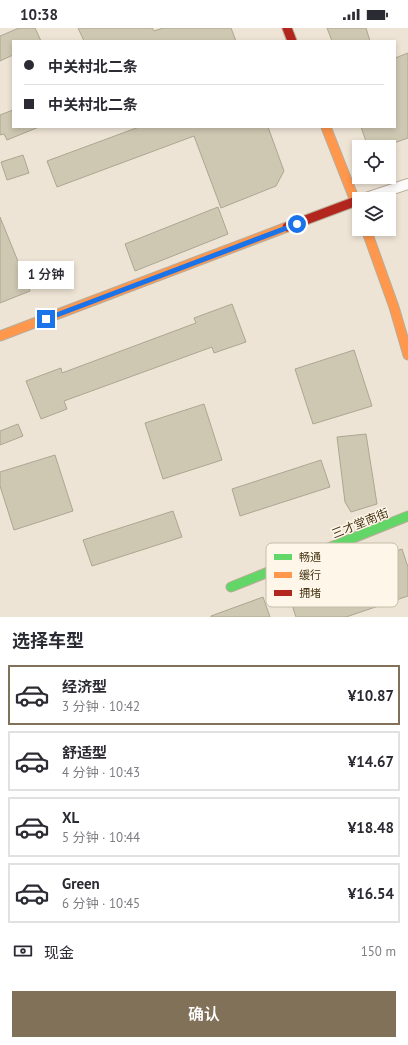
<!DOCTYPE html>
<html lang="zh">
<head>
<meta charset="utf-8">
<style>
	body { margin:0; font-family:"PT Sans","Noto Sans SC",sans-serif; background:#f7f7f7; color:#2b2b33; height:100vh; display:flex; flex-direction:column; font-size:15px; white-space:nowrap }
	* { box-sizing:border-box; margin:0 }
	p { font-size:13px; color:#7c7c81 }
	.icon { flex:none; width:22px; height:22px; fill:none; stroke:currentColor; stroke-width:2; stroke-linecap:round; stroke-linejoin:round }
	.map { position:relative; height:589px; overflow:hidden }
	.side { display:flex; flex-direction:column; background:#fff; flex:1 }
	.side>* { flex:none }
	.top-card { position:absolute; left:12px; top:12px; width:384px; height:88px; border-radius:0px; box-shadow:0 2px 6px #0003; display:grid; align-content:center; height:88px; padding:0 12px; background:#fff }
	.controls { position:absolute; left:352px; top:112px; display:grid; gap:8px }
	.controls a { display:grid; place-items:center; width:44px; height:44px; border-radius:0px; background:#fff; box-shadow:0 2px 6px #0003; font-size:20px }
	.end { position:absolute; width:18px; height:18px; margin:-9px; border:5px solid #1a73e8; background:#fff; box-shadow:0 0 0 2px #fff }
	.from { border-radius:50% }
	.bubble { position:absolute; height:28px; border-radius:0px; background:#fff; box-shadow:0 2px 6px #0003; font-size:13px; font-weight:600; line-height:28px; text-align:center }
	.top-card b { display:flex; align-items:center; gap:14px; height:38px; font-size:15px }
	.top-card b+b { border-top:1px solid #e1e1e2 }
	.top-card i { width:10px; height:10px; background:#2b2b33 }
	ul { padding:0; list-style:none }
	li { display:flex; align-items:center; gap:12px; height:60px; margin:0 8px 6px; padding:0 4px; border:2px solid #e1e1e2; border-radius:0px }
	li div { flex:1 }
	li b { display:block; font-size:15px }
	li em { font-style:normal; font-weight:600 }
	li.on { border-color:#807158 }
	li>.icon { width:36px; height:36px; stroke-width:1.5 }
	h2 { padding:0 12px; font-size:18px; line-height:48px }
	.pay { display:flex; align-items:center; gap:10px; height:44px; padding:0 12px; font-size:15px }
	.pay p { margin-inline-start:auto }
	.cta { display:flex; gap:8px; margin-top:auto; padding:8px 12px }
	.cta a { flex:1; height:46px; border-radius:0px; background:#807158; color:#fff; font-size:16px; font-weight:600; line-height:46px; text-align:center }
	.status { display:flex; justify-content:space-between; align-items:center; height:28px; padding:0 20px; background:#fff; direction:ltr }
	.status svg { height:11px; fill:currentColor }
	.map>svg:first-child { display:block }
	.building { fill:#cec7b2; stroke:#ada691 }
	.lines { fill:none; stroke-linecap:round; stroke-linejoin:round }
	.street-casing { stroke:#b9ad98; stroke-width:12 }
	.fast-casing { stroke:#b9ad98; stroke-width:11 }
	.slow-casing { stroke:#b9ad98; stroke-width:11 }
	.jam-casing { stroke:#b9ad98; stroke-width:11 }
	.street { stroke:#fcfbf9; stroke-width:10 }
	.fast { stroke:#63d668; stroke-width:9 }
	.slow { stroke:#ff974d; stroke-width:9 }
	.jam { stroke:#b3261e; stroke-width:9 }
	.route { stroke:#1a73e8; stroke-width:5 }
	.labels { text-anchor:middle; dominant-baseline:central; stroke-width:3; stroke-linejoin:round; paint-order:stroke }
	.street-label { font-size:12px; fill:#443314; stroke:#fef6e8 }
	.key { fill:#fef6e8; stroke:#c6bca8; stroke-width:1 }
	.key-label { font-size:11px; fill:#443314 }
</style>
</head>
<body>
<div class="status"><b>10:38</b><svg viewBox="0 0 49 12"><path d="M0 12V9h3v3zM5 12V6h3v6zM10 12V3h3v9zM15 12V0h3v12zM26 1h20v11H26zM47 4h2v5h-2z"/></svg></div>
<div class="map">
<svg width="408" height="589" viewBox="0 0 408 589">
	<rect width="100%" height="100%" fill="#eee4d6"/>
	<!-- building -->
	<g class="building">
		<path d="M19 0H35L41 13H13V27L0 33V8Z"/>
		<path d="M78 0H152L154 3 163 0H231L236 13H84Z"/>
		<path d="M327 0H366L370 13H332Z"/>
		<path d="M408 25V110L383 119H368L361 99H395V30Z"/>
		<path d="M13 82V99H39L7 112 4 106 0 107V87Z"/>
		<path d="M139 99H268L284 143 276 158 221 180 194 108 57 159 47 133Z"/>
		<path d="M23 127 29 145 7 152 1 134Z"/>
		<path d="M218 179 228 206 135 243 125 216Z"/>
		<path d="M0 189 30 263 0 275Z"/>
		<path d="M232 276 246 314 214 325 212 319 64 373 67 381 41 391 26 353 61 340 62 345 196 295 194 290Z"/>
		<path d="M354 322 372 378 313 396 295 341Z"/>
		<path d="M204 376 222 432 163 451 145 395Z"/>
		<path d="M18 396 23 408 0 417V403Z"/>
		<path d="M366 406 377 476 351 484 345 474 337 409Z"/>
		<path d="M55 427 73 483 14 502 0 458V444Z"/>
		<path d="M321 432 330 459 240 488 232 461Z"/>
		<path d="M173 483 182 509 92 538 83 512Z"/>
		<path d="M402 521 408 539V568L346 589H296L292 577 387 545 381 528Z"/>
		<path d="M263 569 270 589H211V588Z"/>
	</g>
	<g class="lines">
		<!-- street casing -->
		<g class="street-casing">
			<path id="street" d="M363 171 408 156"/>
		</g>
		<!-- fast casing -->
		<g class="fast-casing">
			<path id="fast" d="M231 559 408 488"/>
		</g>
		<!-- slow casing -->
		<g class="slow-casing">
			<g id="slow">
				<path d="M326 99 359 183"/>
				<path d="M366 201 394 279 408 327"/>
				<path d="M0 308 287 199"/>
			</g>
		</g>
		<!-- jam casing -->
		<g class="jam-casing">
			<g id="jam">
				<path d="M287 0 292 13"/>
				<path d="M287 199 359 172"/>
			</g>
		</g>
		<!-- street -->
		<use href="#street" class="street"/>
		<!-- fast -->
		<use href="#fast" class="fast"/>
		<!-- slow -->
		<use href="#slow" class="slow"/>
		<!-- jam -->
		<use href="#jam" class="jam"/>
	</g>
	<g class="lines">
		<!-- route -->
		<path class="route" d="M46 291 297 196"/>
	</g>
	<g class="labels">
		<!-- street labels -->
		<g class="street-label">
			<text transform="translate(360 495) rotate(-22)">三才堂南街</text>
		</g>
	</g>
	<!-- legend -->
	<rect x="266" y="515" width="132" height="64" rx="6" class="key"/>
	<rect x="274" y="526" width="18" height="6" fill="#63d668"/>
	<rect x="274" y="544" width="18" height="6" fill="#ff974d"/>
	<rect x="274" y="562" width="18" height="6" fill="#b3261e"/>
	<g class="key-label">
		<text x="299" y="533">畅通</text>
		<text x="299" y="551">缓行</text>
		<text x="299" y="569">拥堵</text>
	</g>
</svg>
<div class="controls">
<a><svg class="icon" aria-label="locate" viewBox="0 0 24 24"><circle cx="12" cy="12" r="6"/><path d="M12 2v4M12 18v4M2 12h4M18 12h4"/></svg></a>
<a><svg class="icon" aria-label="layers" viewBox="0 0 24 24"><path d="M12 4l9 5-9 5-9-5zM3 14l9 5 9-5"/></svg></a>
</div>
<i class="end from" style="left:297px;top:196px"></i>
<i class="end" style="left:46px;top:291px"></i>
<div class="bubble" style="left:18px;top:233px;width:56px">1 分钟</div>
<div class="top-card">
<b><i class="from"></i>中关村北二条</b>
<b><i></i>中关村北二条</b>
</div>
</div>
<section class="side">
<h2>选择车型</h2>
<ul>
<li class="on"><svg class="icon" aria-label="car" viewBox="0 0 24 24"><path d="M5 17H2v-5l4-1 3-4h7l3 4 3 1v5h-3M9 17h6M6 11h13"/><circle cx="7" cy="17" r="2"/><circle cx="17" cy="17" r="2"/></svg><div><b>经济型</b><p>3 分钟 · 10:42</p></div><em>¥10.87</em></li>
<li><svg class="icon" aria-label="car" viewBox="0 0 24 24"><path d="M5 17H2v-5l4-1 3-4h7l3 4 3 1v5h-3M9 17h6M6 11h13"/><circle cx="7" cy="17" r="2"/><circle cx="17" cy="17" r="2"/></svg><div><b>舒适型</b><p>4 分钟 · 10:43</p></div><em>¥14.67</em></li>
<li><svg class="icon" aria-label="car" viewBox="0 0 24 24"><path d="M5 17H2v-5l4-1 3-4h7l3 4 3 1v5h-3M9 17h6M6 11h13"/><circle cx="7" cy="17" r="2"/><circle cx="17" cy="17" r="2"/></svg><div><b>XL</b><p>5 分钟 · 10:44</p></div><em>¥18.48</em></li>
<li><svg class="icon" aria-label="car" viewBox="0 0 24 24"><path d="M5 17H2v-5l4-1 3-4h7l3 4 3 1v5h-3M9 17h6M6 11h13"/><circle cx="7" cy="17" r="2"/><circle cx="17" cy="17" r="2"/></svg><div><b>Green</b><p>6 分钟 · 10:45</p></div><em>¥16.54</em></li>
</ul>
<div class="pay"><svg class="icon" aria-label="cash" viewBox="0 0 24 24"><path d="M3 7h18v10H3z"/><circle cx="12" cy="12" r="2"/></svg>现金<p>150 m</p></div>
<div class="cta"><a>确认</a></div>
</section>
</body>
</html>
